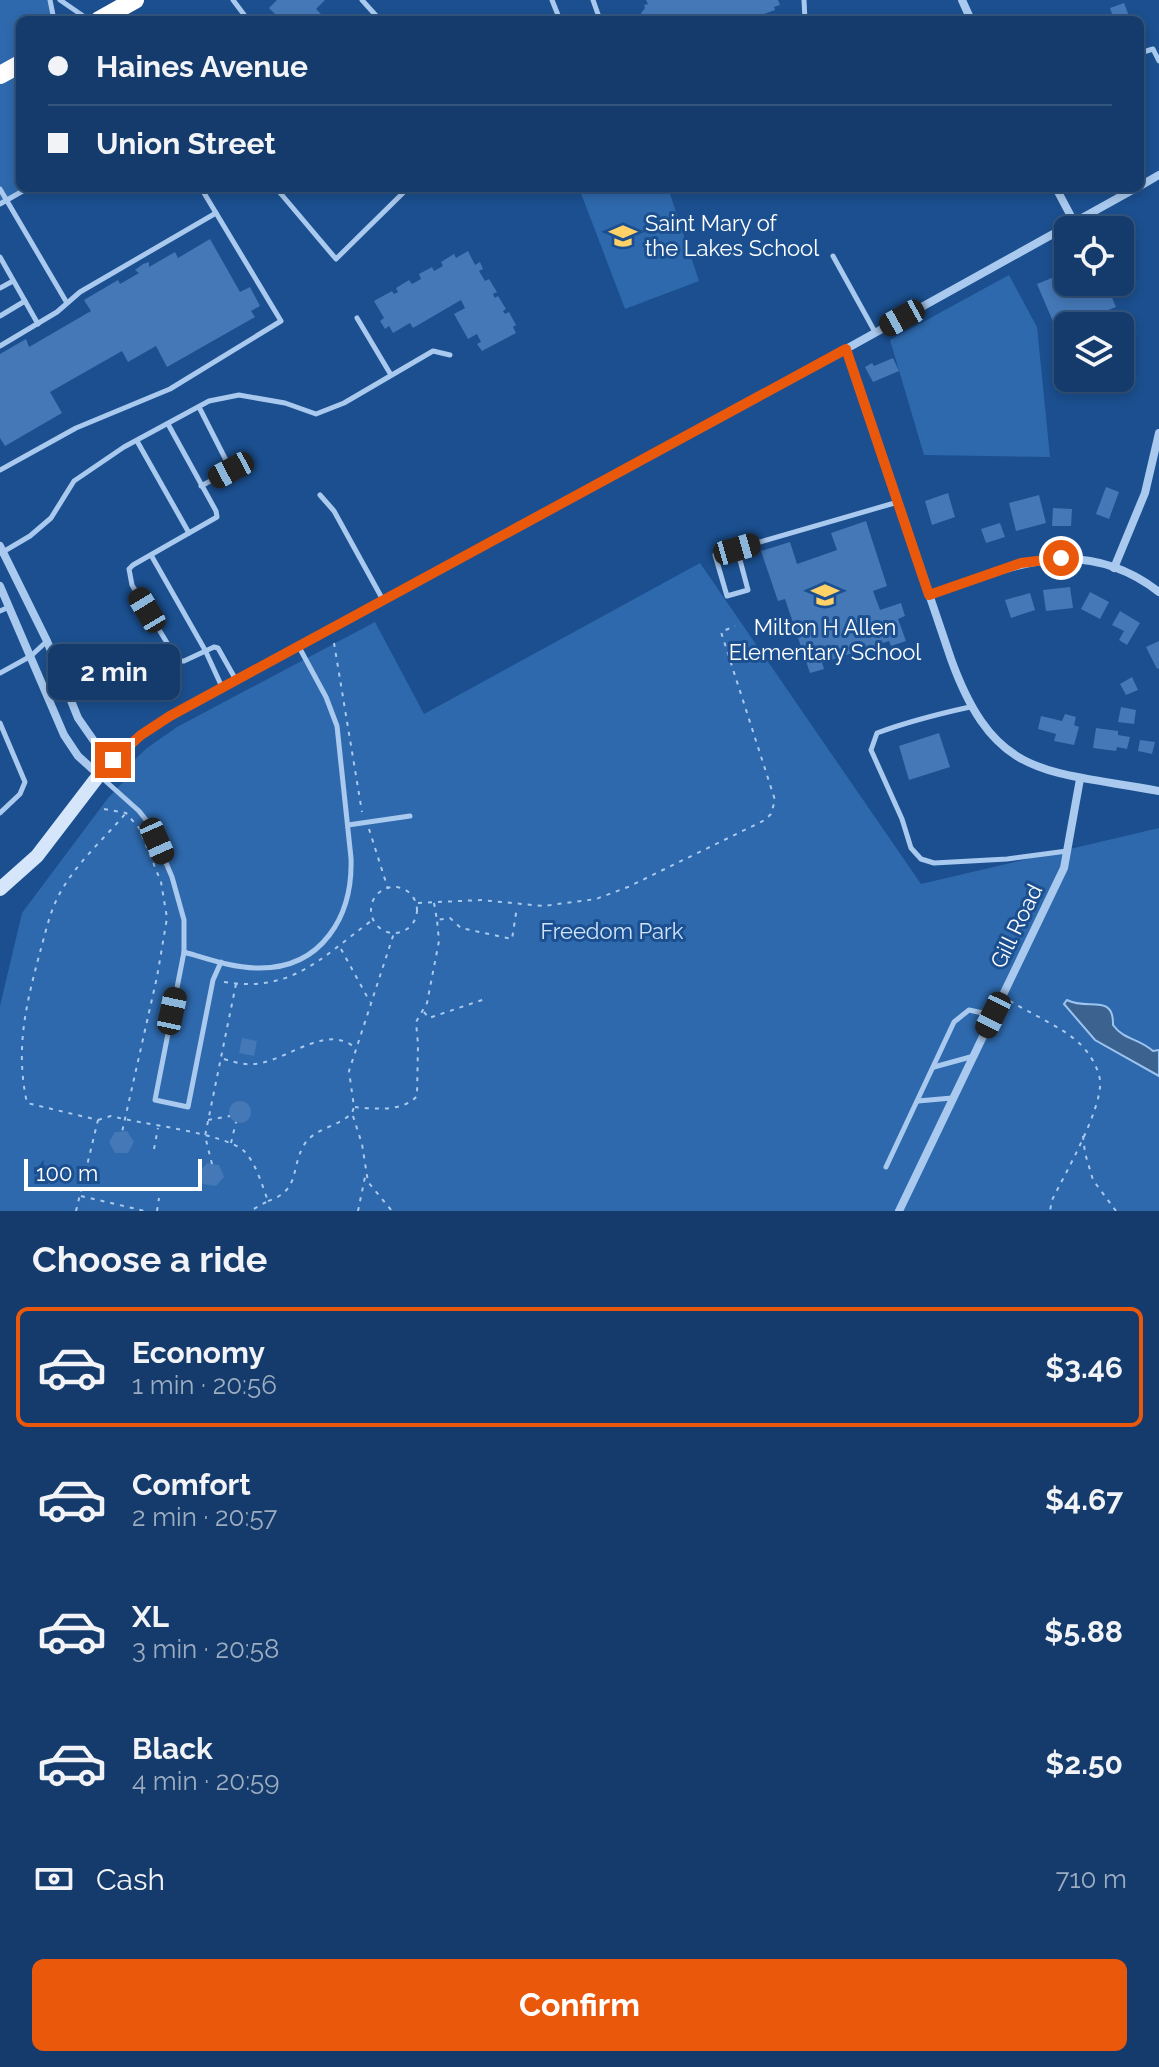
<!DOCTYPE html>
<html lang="en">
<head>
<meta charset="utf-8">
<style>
	body { margin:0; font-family:Raleway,sans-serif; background:#214673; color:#f1f3f6; height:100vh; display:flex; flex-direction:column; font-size:30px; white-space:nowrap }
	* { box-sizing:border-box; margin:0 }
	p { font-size:26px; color:#9dadc1 }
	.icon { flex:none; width:44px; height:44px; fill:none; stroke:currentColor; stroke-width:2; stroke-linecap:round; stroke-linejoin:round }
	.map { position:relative; height:1211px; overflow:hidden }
	.sheet { display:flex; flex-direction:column; background:#143b6b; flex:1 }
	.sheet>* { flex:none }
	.top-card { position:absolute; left:16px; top:16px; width:1128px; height:176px; border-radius:12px; box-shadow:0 4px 12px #0003,0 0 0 2px #33557e; display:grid; align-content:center; height:176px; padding:0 32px; background:#143b6b }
	.fabs { position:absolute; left:1054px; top:216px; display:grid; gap:16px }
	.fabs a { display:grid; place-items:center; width:80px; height:80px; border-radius:12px; background:#143b6b; box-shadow:0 4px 12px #0003,0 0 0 2px #33557e; font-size:40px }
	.scale { position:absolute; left:24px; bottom:20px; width:178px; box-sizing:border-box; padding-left:8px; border:4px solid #fff; border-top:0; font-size:22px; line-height:28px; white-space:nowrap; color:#fff; -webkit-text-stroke:6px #1b4f8f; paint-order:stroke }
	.end { position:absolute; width:36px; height:36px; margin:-18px; border:10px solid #ea580c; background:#fff; box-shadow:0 0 0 4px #fff }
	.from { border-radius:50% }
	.bubble { position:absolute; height:56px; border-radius:12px; background:#143b6b; box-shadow:0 4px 12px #0003,0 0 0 2px #33557e; font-size:26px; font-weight:700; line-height:56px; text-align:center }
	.car { position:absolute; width:24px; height:48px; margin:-24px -12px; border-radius:10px; box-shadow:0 0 6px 2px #0007; background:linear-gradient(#222 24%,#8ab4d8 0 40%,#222 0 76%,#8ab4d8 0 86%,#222 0) }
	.top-card b { display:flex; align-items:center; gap:28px; height:76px; font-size:30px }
	.top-card b+b { border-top:2px solid #33557e }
	.top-card i { width:20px; height:20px; background:#f1f3f6 }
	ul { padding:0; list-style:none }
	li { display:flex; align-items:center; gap:24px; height:120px; margin:0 16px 12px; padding:0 16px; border:4px solid transparent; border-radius:12px }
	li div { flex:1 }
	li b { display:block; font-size:30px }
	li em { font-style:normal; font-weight:700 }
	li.active { border-color:#ea580c }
	li>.icon { width:72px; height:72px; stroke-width:1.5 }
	h2 { padding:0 32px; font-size:36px; line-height:96px }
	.pay { display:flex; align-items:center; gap:20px; height:88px; padding:0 32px; font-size:30px }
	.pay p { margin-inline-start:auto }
	.button { display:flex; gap:16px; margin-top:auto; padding:16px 32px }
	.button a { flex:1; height:92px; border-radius:12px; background:#ea580c; color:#fff; font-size:32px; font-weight:700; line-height:92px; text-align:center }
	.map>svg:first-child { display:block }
	.green { fill:#2e69ad }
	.water { fill:#3c6290; stroke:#9cc4f0; stroke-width:2 }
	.building { fill:#4478b7 }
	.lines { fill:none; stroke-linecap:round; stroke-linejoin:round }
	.path { stroke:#a9c9ee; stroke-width:2; stroke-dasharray:4 6; stroke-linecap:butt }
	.lane { stroke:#a9c9ee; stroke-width:5 }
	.street { stroke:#a9c9ee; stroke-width:8 }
	.secondary { stroke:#d6e6fa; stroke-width:14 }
	.highway { stroke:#fff; stroke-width:18 }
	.route { stroke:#ea580c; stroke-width:10 }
	.labels { text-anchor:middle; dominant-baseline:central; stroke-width:6; stroke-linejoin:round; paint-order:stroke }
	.poi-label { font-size:22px; fill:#fff; stroke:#1b4f8f; text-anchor:start }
	.street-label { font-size:22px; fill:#fff; stroke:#1b4f8f }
	.park-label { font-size:22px; fill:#cfe3fa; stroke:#1b4f8f }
</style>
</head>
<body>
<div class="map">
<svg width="1159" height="1211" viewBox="0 0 1159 1211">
	<rect width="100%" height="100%" fill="#1b4f8f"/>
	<!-- green -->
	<g class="green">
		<path d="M0 0H50L54 20H20V188H28L0 204Z"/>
		<path d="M579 188H668L699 281 625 309Z"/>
		<path d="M1009 275 1037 327 1050 457 924 455 890 340Z"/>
		<path d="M700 563 921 884 1159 828V1211H0V1006L22 913 108 798 125 780 132 762 147 748 177 727 375 622 424 714Z"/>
	</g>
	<!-- water -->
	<path class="water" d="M1067 1000C1088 1011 1114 993 1113 1025 1125 1041 1137 1037 1153 1051L1159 1050V1076L1095 1040 1064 1004Z"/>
	<!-- building -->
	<g class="building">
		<path d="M277 0H325L316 9 327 20H276L278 17 269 8Z"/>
		<path d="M646 0H778L780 5 774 7 775 10 747 20H636L645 8 644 5 648 4Z"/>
		<path d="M1124 3 1129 16 1114 20 1110 8Z"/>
		<path d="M210 239 240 292 250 287 260 306 251 311 255 317 167 367 156 346 128 362 122 351 50 392 62 413 5 446 0 438V354L26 339 29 347 91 311 84 300 118 280 120 284 139 273 135 270 143 264 149 262V267L175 252 178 258Z"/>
		<path d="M468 251 475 265 480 262 483 269 479 271 485 281 489 279 497 292 493 294 495 298 498 296 506 309 503 311 505 314 509 312 516 325 513 327 516 333 482 351 477 344 481 342 477 334 468 339 454 314 465 308 461 300 413 328 410 323 393 333 389 326 385 329 380 321 384 318 374 301 392 291 394 294 398 292 396 288 409 280 412 284 421 279 419 274 432 267 434 271 443 266 441 262 454 254 456 258Z"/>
		<path d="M1064 273 1074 297 1106 284 1116 307 1079 322 1078 320 1069 324 1065 320 1054 324 1037 284Z"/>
		<path d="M893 358 899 371 873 382 865 367 872 363 874 366Z"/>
		<path d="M1106 487 1119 492 1109 519 1096 514Z"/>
		<path d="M948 493 955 517 932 525 925 501Z"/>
		<path d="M1039 495 1046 523 1016 531 1009 503Z"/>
		<path d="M1053 508 1072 509 1071 526H1052Z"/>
		<path d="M866 521 887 586 873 591 880 610 901 603 905 616 898 619 906 641 891 646 889 641 822 663 824 669 810 673 785 599 778 601 761 551 790 542 797 564 837 550 831 533Z"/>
		<path d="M1000 523 1005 537 986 543 981 529Z"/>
		<path d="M1070 587 1073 608 1046 611 1043 590Z"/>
		<path d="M1090 592 1109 602 1100 619 1081 609Z"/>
		<path d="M1030 593 1035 610 1011 618 1005 600Z"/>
		<path d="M1120 611 1140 623 1127 645 1119 640 1124 631 1112 625Z"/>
		<path d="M1159 641V668L1157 669 1146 647Z"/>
		<path d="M1132 677 1138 690 1126 695 1120 684Z"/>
		<path d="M1121 707 1136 710 1134 724 1118 722Z"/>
		<path d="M1065 714 1076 717 1074 725 1079 727 1074 745 1054 741 1056 734 1038 729 1041 716 1062 721Z"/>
		<path d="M1096 728 1118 731V735L1130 737 1127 749 1117 747 1116 751 1093 748Z"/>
		<path d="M939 733 950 767 909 780 899 746Z"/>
		<path d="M1140 740 1155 742 1152 754 1138 751Z"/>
		<path d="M242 1038 257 1041 254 1056 239 1053Z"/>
		<circle cx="240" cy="1112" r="11"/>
		<path d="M127 1131 134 1142 128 1153H115L109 1142 115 1132Z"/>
		<path d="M207 1163 219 1165 224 1177 216 1186 203 1184 199 1172Z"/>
	</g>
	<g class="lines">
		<!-- path -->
		<g class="path">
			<path d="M334 643 362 812"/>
			<path d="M104 809 126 813 139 828 161 882 167 918 157 977 122 1132"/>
			<path d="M369 829 388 889"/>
			<circle cx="394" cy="910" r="23"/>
			<path d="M418 903 481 900 543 906 596 899 628 887 765 820 771 814 775 800 721 632 735 626"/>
			<path d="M434 903 437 920 450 918 461 928 512 939 517 907"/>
			<path d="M341 949 370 1002"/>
			<path d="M224 982C292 993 321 958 371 921"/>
			<path d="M1010 1001C1031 1014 1062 1027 1079 1043 1089 1052 1098 1067 1100 1080 1103 1108 1065 1174 1052 1200L1050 1211"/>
			<path d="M424 1012 429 1018 485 999"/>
			<path d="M224 1059C237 1063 248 1066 261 1063 291 1057 330 1023 356 1049"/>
			<path d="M355 1107C374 1109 403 1112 417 1096L418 1044 416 1022 427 1003 439 941 437 920"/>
			<path d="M353 1116 362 1144 368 1182 392 1211"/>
			<path d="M98 1120 111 1116C140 1124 225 1133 244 1151 256 1163 262 1185 268 1201L250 1211"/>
			<path d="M208 1120 230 1116"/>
			<path d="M1083 1136 1085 1153 1093 1180 1116 1211"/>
			<path d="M231 1143 236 1122"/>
			<path d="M154 1149 158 1128"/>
			<path d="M212 1164 205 1136 236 984"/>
			<path d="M81 1196 145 1211"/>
			<path d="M268 1201C301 1190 290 1169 304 1145 314 1128 338 1127 352 1113L354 1107 349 1071 394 933"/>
			<path d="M76 1211 98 1120 27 1103C15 1048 26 1005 40 952 45 935 49 915 57 899 72 867 103 840 126 813"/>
			<path d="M157 1211 159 1198"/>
			<path d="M358 1211 365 1177"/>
		</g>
		<!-- lane -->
		<g class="lane">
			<path d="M50 0 54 20"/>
			<path d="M60 0 89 20"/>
			<path d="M233 0 248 20"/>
			<path d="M362 0 380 20"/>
			<path d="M552 0 560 20"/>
			<path d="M593 0 600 20"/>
			<path d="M804 0 805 20"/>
			<path d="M1140 53 1153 49 1159 61"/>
			<path d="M276 188 336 259 408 188"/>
			<path d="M0 189 67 303"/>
			<path d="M0 204 28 188"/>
			<path d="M833 256 875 332"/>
			<path d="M0 257 38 324"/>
			<path d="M0 288 13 281"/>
			<path d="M0 316 25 301"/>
			<path d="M357 318 391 375"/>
			<path d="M0 346 57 312 80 292 216 213"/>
			<path d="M199 407 231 470 201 486"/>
			<path d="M168 424 216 511 217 517 133 565 129 569 132 585 178 661H184L214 647 218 648 236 680"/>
			<path d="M137 441 189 533"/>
			<path d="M0 470 76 428 170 389 281 321 201 188"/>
			<path d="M320 495 334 511 383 600"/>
			<path d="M737 549 748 590 727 596 715 555 898 502"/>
			<path d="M1 553 30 536 51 518 74 481 124 447 209 401 239 395 285 403 316 414 344 403 433 351 450 355"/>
			<path d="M151 555 205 650 222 687"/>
			<path d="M0 611 9 607"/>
			<path d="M0 673 31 656 47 641"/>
			<path d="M970 707C938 714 907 722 877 733L871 750 902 819 911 848 921 859 934 863 1007 859 1067 851"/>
			<path d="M0 723 25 782 20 794 0 813"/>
			<path d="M101 777 139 811 150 825 172 877 184 920V952L155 1100 188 1107 213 980 221 962"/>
			<path d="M348 825 410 816"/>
			<path d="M184 952C208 959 233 968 258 968 322 969 353 916 351 858L337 726 326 697 299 647"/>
			<path d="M934 1067 974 1056"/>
			<path d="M918 1101 952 1098"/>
			<path d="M886 1167 954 1022 969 1010 992 1015"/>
		</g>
		<!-- street -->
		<g class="street">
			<path d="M962 0 971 20"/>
			<path d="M1140 186 1159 175"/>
			<path d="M1056 188 1074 222"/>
			<path d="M846 349 951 659C995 781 1047 770 1159 791"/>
			<path d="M0 546 47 641 78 718 94 741 113 760"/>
			<path d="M1114 568 1145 493 1159 433"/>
			<path d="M0 586 64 735 78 756 99 775 141 735 170 716 846 349 1136 188"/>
			<path d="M929 595C1010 567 1081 532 1159 592"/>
			<path d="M899 1211 1064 868 1080 779"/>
		</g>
		<!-- secondary -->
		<path class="secondary" d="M0 889 37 856 99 775"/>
		<!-- highway -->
		<g class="highway">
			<path d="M99 20 135 0"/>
			<path d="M0 75 20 64"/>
		</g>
	</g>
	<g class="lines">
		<!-- route -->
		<path class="route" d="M113 760 141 735 170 716 846 349 929 595 1021 563 1061 558"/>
	</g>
	<!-- icons -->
	<defs>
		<g id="school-bare" transform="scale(2.16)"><path d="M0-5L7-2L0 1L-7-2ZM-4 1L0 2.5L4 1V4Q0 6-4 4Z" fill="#ffd166" stroke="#1b4f8f" stroke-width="2.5" paint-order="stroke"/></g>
	</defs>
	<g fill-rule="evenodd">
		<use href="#school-bare" x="623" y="236"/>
		<use href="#school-bare" x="825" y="595"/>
	</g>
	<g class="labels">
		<!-- poi labels -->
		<g class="poi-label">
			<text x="645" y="223">Saint Mary of<tspan x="645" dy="25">the Lakes School</tspan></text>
			<text x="825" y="627" text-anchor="middle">Milton H Allen<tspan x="825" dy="25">Elementary School</tspan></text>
		</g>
		<!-- street labels -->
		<g class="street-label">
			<text transform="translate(1016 926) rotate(-64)">Gill Road</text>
		</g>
		<!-- park labels -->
		<g class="park-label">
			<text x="612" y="931">Freedom Park</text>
		</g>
	</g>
</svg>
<div class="fabs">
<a><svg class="icon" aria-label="locate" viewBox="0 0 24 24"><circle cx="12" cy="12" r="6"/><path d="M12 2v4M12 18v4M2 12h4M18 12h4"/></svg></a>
<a><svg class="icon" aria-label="layers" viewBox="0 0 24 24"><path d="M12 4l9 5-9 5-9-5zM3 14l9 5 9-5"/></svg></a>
</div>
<div class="scale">100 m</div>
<i class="end from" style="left:1061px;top:558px"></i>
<i class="end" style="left:113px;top:760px"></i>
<div class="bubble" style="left:48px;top:644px;width:132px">2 min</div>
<i class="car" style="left:902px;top:318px;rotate:241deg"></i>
<i class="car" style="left:231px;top:470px;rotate:242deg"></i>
<i class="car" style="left:737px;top:549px;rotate:74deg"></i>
<i class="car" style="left:147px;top:610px;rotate:329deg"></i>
<i class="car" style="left:157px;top:841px;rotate:156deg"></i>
<i class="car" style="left:172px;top:1011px;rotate:12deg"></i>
<i class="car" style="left:993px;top:1015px;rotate:206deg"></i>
<div class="top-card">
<b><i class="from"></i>Haines Avenue</b>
<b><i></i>Union Street</b>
</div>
</div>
<section class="sheet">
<h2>Choose a ride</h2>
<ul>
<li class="active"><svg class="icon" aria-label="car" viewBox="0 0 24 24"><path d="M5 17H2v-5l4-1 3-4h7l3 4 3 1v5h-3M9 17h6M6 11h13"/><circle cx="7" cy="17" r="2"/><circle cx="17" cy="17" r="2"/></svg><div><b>Economy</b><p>1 min · 20:56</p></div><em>$3.46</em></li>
<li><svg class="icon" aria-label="car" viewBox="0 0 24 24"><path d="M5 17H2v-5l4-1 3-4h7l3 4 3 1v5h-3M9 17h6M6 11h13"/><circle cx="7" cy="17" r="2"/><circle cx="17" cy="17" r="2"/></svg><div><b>Comfort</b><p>2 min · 20:57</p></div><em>$4.67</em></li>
<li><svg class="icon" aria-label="car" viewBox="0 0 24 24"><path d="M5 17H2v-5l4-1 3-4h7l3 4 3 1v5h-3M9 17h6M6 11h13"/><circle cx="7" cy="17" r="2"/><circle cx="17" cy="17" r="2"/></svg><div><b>XL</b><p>3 min · 20:58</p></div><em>$5.88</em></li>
<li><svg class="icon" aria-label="car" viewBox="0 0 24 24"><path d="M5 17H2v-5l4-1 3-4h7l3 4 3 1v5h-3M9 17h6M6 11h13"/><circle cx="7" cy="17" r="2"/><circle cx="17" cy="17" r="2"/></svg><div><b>Black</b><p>4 min · 20:59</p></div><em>$2.50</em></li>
</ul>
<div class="pay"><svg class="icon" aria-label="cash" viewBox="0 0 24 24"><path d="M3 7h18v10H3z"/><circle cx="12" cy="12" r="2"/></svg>Cash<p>710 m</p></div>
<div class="button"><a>Confirm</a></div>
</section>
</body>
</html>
